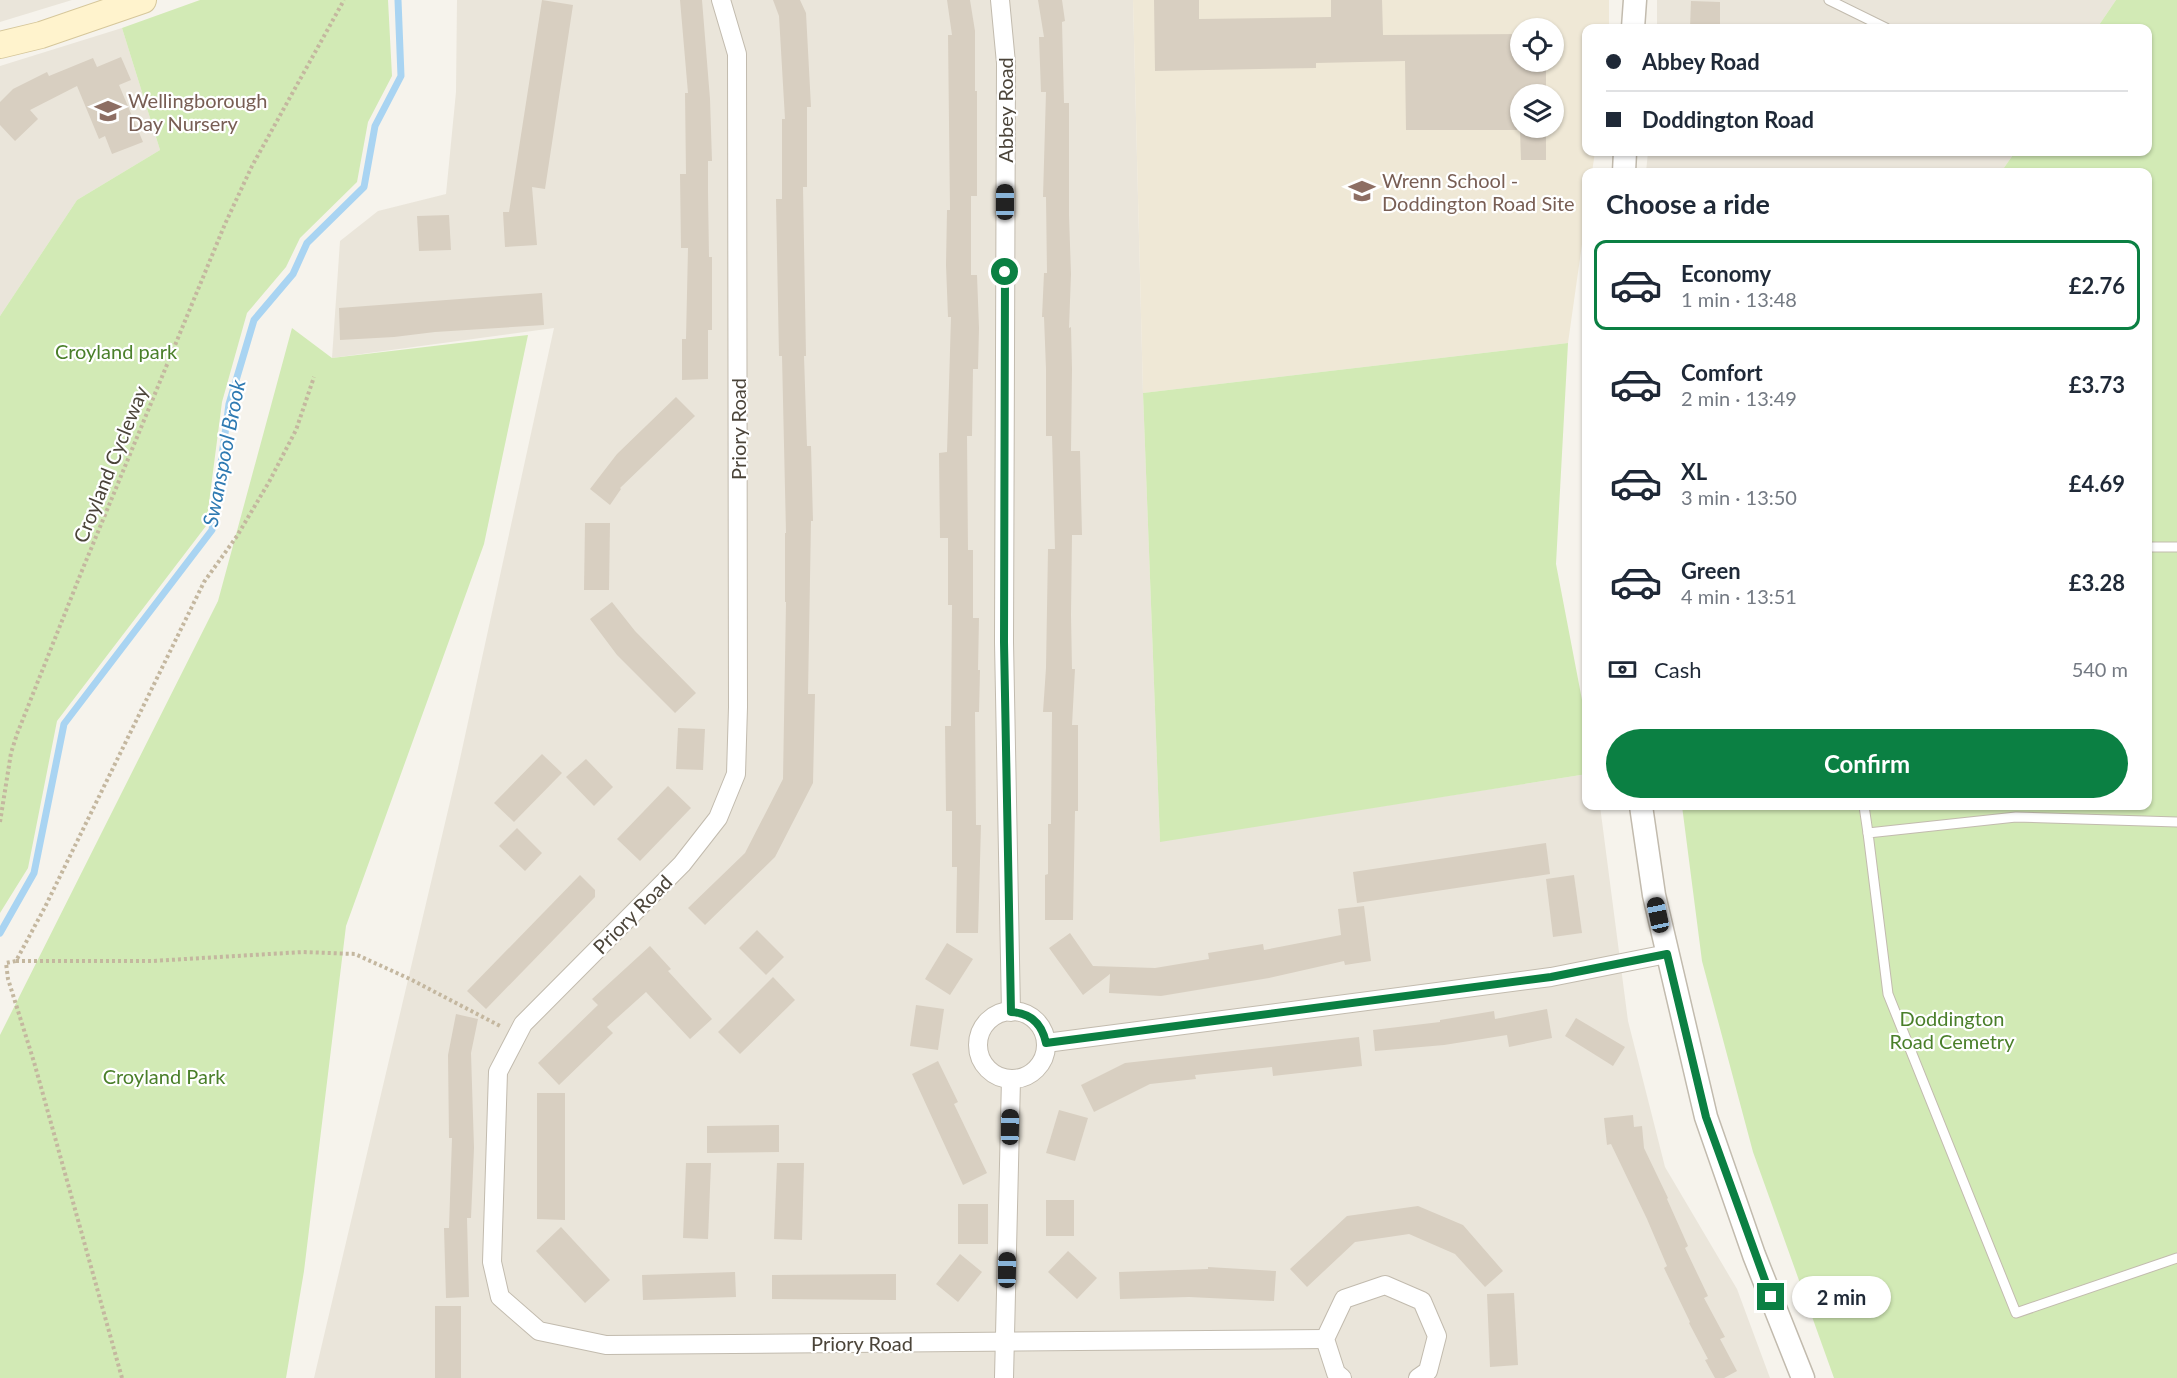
<!DOCTYPE html>
<html lang="en">
<head>
<meta charset="utf-8">
<style>
	body { margin:0; font-family:Lato,sans-serif; background:#f2f2f3; color:#1f2937; height:100vh; display:flex; flex-direction:column; font-size:22px; white-space:nowrap }
	* { box-sizing:border-box; margin:0 }
	p { font-size:20px; color:#747a83 }
	.icon { flex:none; width:33px; height:33px; fill:none; stroke:currentColor; stroke-width:2; stroke-linecap:round; stroke-linejoin:round }
	.map { position:relative; flex:1; overflow:hidden }
	.details { position:absolute; left:1582px; top:168px; width:570px; height:642px; display:flex; flex-direction:column; background:#fff; border-radius:12px; box-shadow:0 2px 4px #0004 }
	.details>* { flex:none }
	.hud { position:absolute; left:1582px; top:24px; width:570px; height:132px; border-radius:12px; box-shadow:0 2px 4px #0004; display:grid; align-content:center; height:132px; padding:0 24px; background:#fff }
	.tools { position:absolute; left:1510px; top:18px; display:grid; gap:12px }
	.tools a { display:grid; place-items:center; width:54px; height:54px; border-radius:50%; background:#fff; box-shadow:0 2px 4px #0004; font-size:30px }
	.end { position:absolute; width:27px; height:27px; margin:-14px; border:8px solid #0b8043; background:#fff; box-shadow:0 0 0 3px #fff }
	.from { border-radius:50% }
	.bubble { position:absolute; height:42px; border-radius:21px; background:#fff; box-shadow:0 2px 4px #0004; font-size:20px; font-weight:700; line-height:42px; text-align:center }
	.car { position:absolute; width:18px; height:36px; margin:-18px -9px; border-radius:8px; box-shadow:0 0 4px 2px #0007; background:linear-gradient(#222 24%,#8ab4d8 0 40%,#222 0 76%,#8ab4d8 0 86%,#222 0) }
	.hud b { display:flex; align-items:center; gap:21px; height:57px; font-size:22px }
	.hud b+b { border-top:2px solid #e0e1e3 }
	.hud i { width:15px; height:15px; background:#1f2937 }
	ul { padding:0; list-style:none }
	li { display:flex; align-items:center; gap:18px; height:90px; margin:0 12px 9px; padding:0 12px; border:3px solid transparent; border-radius:12px }
	li div { flex:1 }
	li b { display:block; font-size:22px }
	li em { font-style:normal; font-weight:700 }
	li.current { border-color:#0b8043 }
	li>.icon { width:54px; height:54px; stroke-width:1.5 }
	h2 { padding:0 24px; font-size:27px; line-height:72px }
	.pay { display:flex; align-items:center; gap:15px; height:66px; padding:0 24px; font-size:22px }
	.pay p { margin-inline-start:auto }
	.cta { display:flex; gap:12px; margin-top:auto; padding:12px 24px }
	.cta a { flex:1; height:69px; border-radius:36px; background:#0b8043; color:#fff; font-size:24px; font-weight:700; line-height:69px; text-align:center }
	.map>svg:first-child { display:block }
	.residential { fill:#eae5da }
	.education { fill:#efe8d6; fill-rule:evenodd }
	.green { fill:#d2eab5 }
	.lines { fill:none; stroke-linecap:round; stroke-linejoin:round }
	.stream { stroke:#a9d4f2; stroke-width:7 }
	.building { fill:#d8cfc1 }
	.service-casing { stroke:#c2bbae; stroke-width:11 }
	.minor-casing { stroke:#c2bbae; stroke-width:20 }
	.tertiary-casing { stroke:#c2bbae; stroke-width:25 }
	.secondary-casing { stroke:#d6c79b; stroke-width:28 }
	.path { stroke:#c4b79f; stroke-width:4; stroke-dasharray:3 3; stroke-linecap:butt }
	.service { stroke:#fff; stroke-width:9 }
	.minor { stroke:#fff; stroke-width:18 }
	.tertiary { stroke:#fff; stroke-width:22 }
	.secondary { stroke:#fff3cd; stroke-width:26 }
	.route { stroke:#0b8043; stroke-width:8 }
	.labels { text-anchor:middle; dominant-baseline:central; stroke-width:4.5; stroke-linejoin:round; paint-order:stroke }
	.education-label { font-size:20px; fill:#785e54; stroke:#fff; text-anchor:start }
	.street-label { font-size:20px; fill:#4b4439; stroke:#fff }
	.park-label { font-size:20px; fill:#4a7f2a; stroke:#fff }
	.water-label { font-size:21px; font-style:italic; fill:#2e7ab2; stroke:#fff }
</style>
</head>
<body>
<div class="map">
<svg width="2177" height="1378" viewBox="0 0 2177 1378">
	<rect width="100%" height="100%" fill="#f6f3ec"/>
	<!-- residential -->
	<g class="residential">
		<path d="M0 0H72L0 22Z"/>
		<path d="M457 0H1133L1143 393 1160 841 1587 774V806H1600L1628 1021 1665 1167 1737 1289 1770 1378H314L458 768 554 328 332 358 340 241 378 211 446 194 456 92Z"/>
		<path d="M1657 0H2116L2097 28H1657Z"/>
		<path d="M122 28 160 150 77 200 0 316V66Z"/>
		<path d="M1648 152H2015L2001 172H1646Z"/>
	</g>
	<!-- education -->
	<path class="education" d="M1133 0H1609V28H1587V152H1595L1592 172H1587V209L1568 343 1143 393ZM1521 28H1554V62H1521ZM1521 94H1554V128H1521Z"/>
	<!-- green -->
	<g class="green">
		<path d="M200 0H388L392 76 368 122 357 182 300 238 286 267 247 313 222 402 206 526 57 721 28 868 0 913V316L77 200 160 150 122 28Z"/>
		<path d="M2116 0H2177V1378H1834L1753 1152 1702 961 1682 806H2148V172H2001L2015 152H2148V28H2097Z"/>
		<path d="M292 328 332 358 528 335 484 544 346 926 304 1271 286 1378H0V1035L218 601Z"/>
		<path d="M1568 343 1556 564 1587 726V774L1160 842 1143 393Z"/>
	</g>
	<g class="lines">
		<!-- stream -->
		<path class="stream" d="M0 933 34 873 64 724 212 530 229 404 254 320 293 274 307 243 364 187 375 126 401 76 398 0"/>
	</g>
	<!-- building -->
	<g class="building">
		<path d="M542 0 573 5 545 189 532 187 537 245 505 247 503 212H509Z"/>
		<path d="M680 0H702L710 99 712 161H708V192L709 257H712V330H708V379L682 380V339H686L688 248H681L680 174H686L685 93H688Z"/>
		<path d="M773 0H800L806 13 811 107H807V187H803L806 356H804L807 446H811L813 521H811L808 694H815L813 783 775 857 705 925 688 908 745 853 783 779 786 602H785V533H786L782 356H779L776 199H782V119H785L779 16Z"/>
		<path d="M947 0H970L975 31V91H977V196H971V275H977L979 328 978 369H973L972 436H967L968 550H973V618H979L978 670H980L979 712H975L976 825H981L978 933H956L957 867H952V811H946L945 726H951L952 605H948V538H940L939 453 947 452 951 317H948L946 265 947 210H950L948 35H952Z"/>
		<path d="M1038 0H1062L1065 21 1062 22 1064 103H1069V215L1071 274 1069 328 1071 327 1072 369 1071 451H1080L1082 535H1072L1071 615 1072 669H1075L1072 725H1078V811H1075L1073 920H1045V875L1048 874V824H1051L1052 712H1043L1046 668 1048 549H1055L1052 436H1046V369L1044 317H1042L1044 273H1047L1046 197H1043L1046 92H1041L1039 37H1044Z"/>
		<path d="M1154 0H1199V19L1331 17V0H1382L1383 35 1521 34V62H1546V94H1521V128H1546V160H1521L1520 130H1406L1405 61 1316 63V68L1155 71Z"/>
		<path d="M1691 1 1720 2V28H1690Z"/>
		<path d="M121 57 131 80 119 85 143 142 112 154 105 136 99 139 77 86 30 110 38 119 15 141 0 125V102L13 89 47 72 49 76 93 58 97 67Z"/>
		<path d="M449 215 451 250 419 251 417 216Z"/>
		<path d="M542 293 544 325 435 332 394 337 340 340 339 308Z"/>
		<path d="M676 397 695 416 620 488 621 489 610 505 590 489 617 454Z"/>
		<path d="M585 523H610L609 590H584Z"/>
		<path d="M612 602 635 631 696 693 675 713 617 655 590 619Z"/>
		<path d="M678 728 705 729 703 770 676 769Z"/>
		<path d="M542 754 562 773 514 822 494 803Z"/>
		<path d="M586 759 613 787 594 806 566 777Z"/>
		<path d="M668 786 691 808 640 861 617 839Z"/>
		<path d="M517 828 542 853 525 871 499 846Z"/>
		<path d="M1546 843 1550 874 1357 903 1353 872Z"/>
		<path d="M580 875 595 890V897L486 1009 467 991Z"/>
		<path d="M1574 875 1582 933 1553 937 1546 879Z"/>
		<path d="M1364 906 1371 961 1345 965 1344 961 1269 978 1161 996 1109 993 1110 974 1083 995 1049 948 1070 933 1093 966 1155 968 1209 959 1208 953 1263 944 1264 950 1341 935 1338 909Z"/>
		<path d="M757 930 784 957 766 975 739 948Z"/>
		<path d="M947 943 973 959 950 995 925 979Z"/>
		<path d="M650 946 671 969 668 971 712 1019 690 1039 646 992 607 1027 613 1033 559 1085 538 1063 598 1005 592 999Z"/>
		<path d="M773 977 795 1000 740 1054 718 1032Z"/>
		<path d="M916 1005 944 1009 938 1050 910 1046Z"/>
		<path d="M1547 1009 1552 1038 1509 1047 1507 1035 1444 1045 1375 1051 1373 1030 1440 1022V1020L1494 1011 1495 1019Z"/>
		<path d="M456 1014 478 1019 471 1053 474 1148 471 1218H467L469 1297 446 1298 444 1228H449L452 1138H449L448 1055Z"/>
		<path d="M1576 1018 1625 1047 1613 1066 1565 1036Z"/>
		<path d="M1359 1037 1362 1066 1273 1076 1272 1067 1195 1075 1196 1079 1150 1084 1094 1112 1081 1085 1125 1063Z"/>
		<path d="M938 1061 958 1102 954 1104 987 1173 963 1185 912 1074Z"/>
		<path d="M537 1093H565V1220L537 1219Z"/>
		<path d="M1059 1110 1088 1118 1075 1161 1046 1153Z"/>
		<path d="M1633 1115 1634 1127 1642 1126 1644 1148 1668 1198 1667 1199 1688 1246 1685 1248 1708 1296 1704 1298 1725 1337 1720 1339 1737 1371 1724 1378H1715L1705 1360 1708 1359 1689 1323 1690 1322 1664 1268 1667 1266 1647 1219 1611 1144 1607 1145 1604 1118Z"/>
		<path d="M779 1125V1152L707 1153V1126Z"/>
		<path d="M686 1163H711L708 1239 683 1238Z"/>
		<path d="M777 1163H804L802 1240 774 1239Z"/>
		<rect x="1046" y="1200" width="28" height="36"/>
		<rect x="958" y="1204" width="30" height="40"/>
		<path d="M1418 1206 1463 1225 1503 1271 1485 1287 1455 1254 1409 1234 1355 1242 1307 1287 1290 1269 1347 1216Z"/>
		<path d="M561 1227 610 1280 585 1303 536 1251Z"/>
		<path d="M1068 1251 1097 1278 1077 1299 1048 1272Z"/>
		<path d="M960 1254 982 1272 958 1302 936 1284Z"/>
		<path d="M1208 1267 1276 1271 1274 1301 1189 1297 1120 1299 1119 1272 1208 1269Z"/>
		<path d="M735 1272 736 1297 643 1300 642 1275Z"/>
		<path d="M896 1274V1300L772 1299V1275Z"/>
		<path d="M1514 1293 1518 1365 1490 1367 1487 1294Z"/>
		<rect x="435" y="1306" width="26" height="72"/>
	</g>
	<g class="lines">
		<!-- service casing -->
		<g class="service-casing">
			<g id="service">
				<path d="M1829 0 1886 28"/>
				<path d="M2148 547H2177"/>
				<path d="M1864 806 1868 833"/>
				<path d="M2177 822 2016 817 1868 833 1888 994 2016 1313 2177 1258"/>
			</g>
		</g>
		<!-- minor casing -->
		<g class="minor-casing">
			<g id="minor">
				<path d="M721 0 737 54 738 707 736 774 718 818 682 864 523 1024 498 1072 492 1262 500 1297 539 1331 606 1345 1325 1339"/>
				<path d="M1000 0 1006 63 1004 642 1011 1012"/>
				<circle cx="1012" cy="1045" r="34"/>
				<path d="M1046 1043 1551 977 1667 954"/>
				<path d="M1004 1378 1011 1079"/>
				<path d="M1342 1378 1336 1373 1325 1339 1344 1299 1385 1285 1422 1301 1437 1336 1428 1371 1418 1378"/>
			</g>
		</g>
		<!-- tertiary casing -->
		<g class="tertiary-casing">
			<g id="tertiary">
				<path d="M1633 28 1635 0"/>
				<path d="M1624 172 1625 152"/>
				<path d="M1641 806 1654 895 1706 1117 1754 1255 1803 1378"/>
			</g>
		</g>
		<!-- secondary casing -->
		<g class="secondary-casing">
			<path id="secondary" d="M0 45 41 35 143 0"/>
		</g>
		<!-- path -->
		<g class="path">
			<path d="M0 822 11 753 17 734 81 573 225 224 252 166 344 0"/>
			<path d="M16 961H152L303 952 355 954 410 979 502 1027"/>
			<path d="M122 1378 34 1062 8 979 6 963 16 961 45 907 204 582 237 536 269 482 296 430 314 377"/>
		</g>
		<!-- service -->
		<use href="#service" class="service"/>
		<!-- minor -->
		<use href="#minor" class="minor"/>
		<!-- tertiary -->
		<use href="#tertiary" class="tertiary"/>
		<!-- secondary -->
		<use href="#secondary" class="secondary"/>
	</g>
	<g class="lines">
		<!-- route -->
		<path class="route" d="M1005 272 1004 642 1011 1012C1031 1013 1042 1024 1046 1043L1551 977 1667 954 1706 1117 1771 1297"/>
	</g>
	<!-- icons -->
	<defs>
		<g id="school-bare" transform="scale(2.07)"><path d="M0-5L7-2L0 1L-7-2ZM-4 1L0 2.5L4 1V4Q0 6-4 4Z" fill="#8d6e63" stroke="#fff" stroke-width="2.5" paint-order="stroke"/></g>
	</defs>
	<g fill-rule="evenodd">
		<use href="#school-bare" x="108" y="111"/>
		<use href="#school-bare" x="1362" y="191"/>
	</g>
	<g class="labels">
		<!-- education labels -->
		<g class="education-label">
			<text x="128" y="100">Wellingborough<tspan x="128" dy="23">Day Nursery</tspan></text>
			<text x="1382" y="180">Wrenn School -<tspan x="1382" dy="23">Doddington Road Site</tspan></text>
		</g>
		<!-- street labels -->
		<g class="street-label">
			<text transform="translate(1005 110) rotate(-90)">Abbey Road</text>
			<text transform="translate(738 429) rotate(-90)">Priory Road</text>
			<text transform="translate(110 464) rotate(-68)">Croyland Cycleway</text>
			<text transform="translate(632 914) rotate(-45)">Priory Road</text>
			<text x="862" y="1343">Priory Road</text>
		</g>
		<!-- park labels -->
		<g class="park-label">
			<text x="116" y="351">Croyland park</text>
			<text x="1952" y="1018">Doddington<tspan x="1952" dy="23">Road Cemetry</tspan></text>
			<text x="164" y="1076">Croyland Park</text>
		</g>
		<!-- water labels -->
		<g class="water-label">
			<text transform="translate(223 453) rotate(-79)">Swanspool Brook</text>
		</g>
	</g>
</svg>
<div class="tools">
<a><svg class="icon" aria-label="locate" viewBox="0 0 24 24"><circle cx="12" cy="12" r="6"/><path d="M12 2v4M12 18v4M2 12h4M18 12h4"/></svg></a>
<a><svg class="icon" aria-label="layers" viewBox="0 0 24 24"><path d="M12 4l9 5-9 5-9-5zM3 14l9 5 9-5"/></svg></a>
</div>
<i class="end from" style="left:1005px;top:272px"></i>
<i class="end" style="left:1771px;top:1297px"></i>
<div class="bubble" style="left:1792px;top:1276px;width:99px">2 min</div>
<i class="car" style="left:1005px;top:202px;rotate:0deg"></i>
<i class="car" style="left:1658px;top:915px;rotate:348deg"></i>
<i class="car" style="left:1010px;top:1127px;rotate:1deg"></i>
<i class="car" style="left:1007px;top:1270px;rotate:1deg"></i>
<div class="hud">
<b><i class="from"></i>Abbey Road</b>
<b><i></i>Doddington Road</b>
</div>
<section class="details">
<h2>Choose a ride</h2>
<ul>
<li class="current"><svg class="icon" aria-label="car" viewBox="0 0 24 24"><path d="M5 17H2v-5l4-1 3-4h7l3 4 3 1v5h-3M9 17h6M6 11h13"/><circle cx="7" cy="17" r="2"/><circle cx="17" cy="17" r="2"/></svg><div><b>Economy</b><p>1 min · 13:48</p></div><em>£2.76</em></li>
<li><svg class="icon" aria-label="car" viewBox="0 0 24 24"><path d="M5 17H2v-5l4-1 3-4h7l3 4 3 1v5h-3M9 17h6M6 11h13"/><circle cx="7" cy="17" r="2"/><circle cx="17" cy="17" r="2"/></svg><div><b>Comfort</b><p>2 min · 13:49</p></div><em>£3.73</em></li>
<li><svg class="icon" aria-label="car" viewBox="0 0 24 24"><path d="M5 17H2v-5l4-1 3-4h7l3 4 3 1v5h-3M9 17h6M6 11h13"/><circle cx="7" cy="17" r="2"/><circle cx="17" cy="17" r="2"/></svg><div><b>XL</b><p>3 min · 13:50</p></div><em>£4.69</em></li>
<li><svg class="icon" aria-label="car" viewBox="0 0 24 24"><path d="M5 17H2v-5l4-1 3-4h7l3 4 3 1v5h-3M9 17h6M6 11h13"/><circle cx="7" cy="17" r="2"/><circle cx="17" cy="17" r="2"/></svg><div><b>Green</b><p>4 min · 13:51</p></div><em>£3.28</em></li>
</ul>
<div class="pay"><svg class="icon" aria-label="cash" viewBox="0 0 24 24"><path d="M3 7h18v10H3z"/><circle cx="12" cy="12" r="2"/></svg>Cash<p>540 m</p></div>
<div class="cta"><a>Confirm</a></div>
</section>
</div>
</body>
</html>
